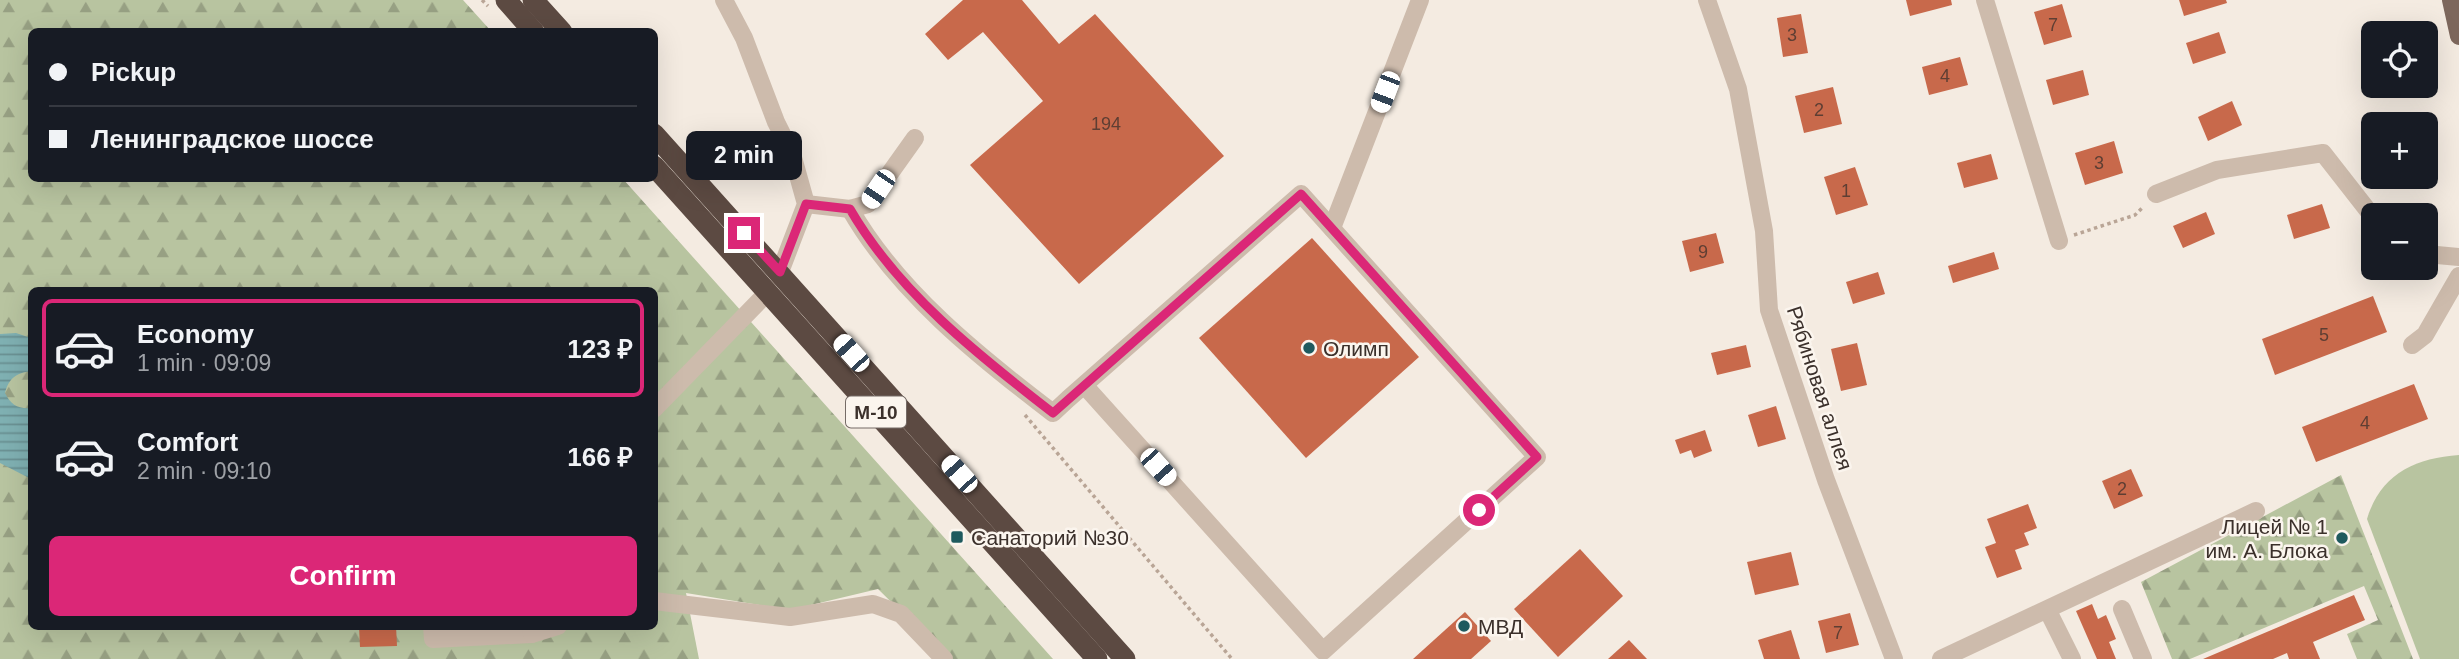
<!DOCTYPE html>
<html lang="en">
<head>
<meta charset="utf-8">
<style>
	body { margin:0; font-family:Arial,sans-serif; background:#20242c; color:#f1f3f6; height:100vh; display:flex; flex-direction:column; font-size:26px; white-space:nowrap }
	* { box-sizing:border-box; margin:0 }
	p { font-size:23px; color:#9ea1a6 }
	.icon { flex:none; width:38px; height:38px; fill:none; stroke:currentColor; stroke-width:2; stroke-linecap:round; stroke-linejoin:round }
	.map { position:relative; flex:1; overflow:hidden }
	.sheet { position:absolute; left:28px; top:287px; width:630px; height:343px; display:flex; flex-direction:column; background:#171b24; border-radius:10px; box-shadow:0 7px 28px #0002 }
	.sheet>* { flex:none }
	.top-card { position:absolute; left:28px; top:28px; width:630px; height:154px; border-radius:10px; box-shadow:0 7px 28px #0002; display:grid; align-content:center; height:154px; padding:0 21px; background:#171b24 }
	.buttons { position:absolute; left:2361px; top:21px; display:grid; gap:14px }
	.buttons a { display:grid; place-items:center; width:77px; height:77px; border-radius:10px; background:#171b24; box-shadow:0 7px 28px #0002; font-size:35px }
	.end { position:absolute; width:32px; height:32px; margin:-16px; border:9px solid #db2777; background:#fff; box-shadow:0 0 0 4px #fff }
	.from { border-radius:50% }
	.bubble { position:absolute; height:49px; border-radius:10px; background:#171b24; box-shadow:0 7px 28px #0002; font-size:23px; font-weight:800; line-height:49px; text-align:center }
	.car { position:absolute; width:21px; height:42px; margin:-21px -10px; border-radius:9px; box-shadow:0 0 5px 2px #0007; background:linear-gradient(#fff 24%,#345 0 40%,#fff 0 76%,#345 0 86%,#fff 0) }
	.top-card b { display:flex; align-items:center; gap:24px; height:66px; font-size:26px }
	.top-card b+b { border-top:2px solid #363941 }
	.top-card i { width:18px; height:18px; background:#f1f3f6 }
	ul { padding:12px 0 0; list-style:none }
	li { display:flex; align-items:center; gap:21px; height:98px; margin:0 14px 10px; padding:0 7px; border:4px solid transparent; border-radius:10px }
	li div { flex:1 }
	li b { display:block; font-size:26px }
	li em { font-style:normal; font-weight:800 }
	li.selected { border-color:#db2777 }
	li>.icon { width:63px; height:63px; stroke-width:1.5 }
	.action { display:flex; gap:14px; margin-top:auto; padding:14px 21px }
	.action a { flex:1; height:80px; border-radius:10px; background:#db2777; color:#fff; font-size:28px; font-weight:800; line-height:80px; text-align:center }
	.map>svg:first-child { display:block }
	.forest { fill:url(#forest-firs); fill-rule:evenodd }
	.pitch { fill:#b8c4a0 }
	.water { fill:url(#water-rules) }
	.building { fill:#c8694b }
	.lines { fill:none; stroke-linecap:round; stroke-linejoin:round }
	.path { stroke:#b9a596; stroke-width:3.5; stroke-dasharray:3.5 3.5; stroke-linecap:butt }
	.minor { stroke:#cdbbac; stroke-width:18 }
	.major { stroke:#7d675c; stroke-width:18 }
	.highway { stroke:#5c4a42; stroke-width:21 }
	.route { stroke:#db2777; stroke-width:9 }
	.poi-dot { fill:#1f5a5e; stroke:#fbf5ee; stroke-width:2.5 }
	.labels { text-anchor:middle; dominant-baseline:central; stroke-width:5; stroke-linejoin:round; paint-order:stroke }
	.number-label { font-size:18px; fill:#5e3e33 }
	.shield { fill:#fbf5ee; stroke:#756b66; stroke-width:2 }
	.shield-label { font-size:19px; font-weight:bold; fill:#3b302b }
	.poi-label { font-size:21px; fill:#3b302b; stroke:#fbf5ee; text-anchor:start }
	.street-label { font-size:21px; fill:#3b302b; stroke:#fbf5ee }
</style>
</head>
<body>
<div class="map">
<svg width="2459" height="659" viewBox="0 0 2459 659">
	<defs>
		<pattern id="forest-firs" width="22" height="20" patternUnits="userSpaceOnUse" patternTransform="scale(1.75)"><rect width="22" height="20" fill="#b8c4a0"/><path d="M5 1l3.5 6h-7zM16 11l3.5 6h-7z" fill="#97a083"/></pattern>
		<pattern id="water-rules" width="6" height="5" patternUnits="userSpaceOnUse" patternTransform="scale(1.75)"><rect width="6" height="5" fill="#7fb0b2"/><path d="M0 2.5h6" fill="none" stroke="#699091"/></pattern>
	</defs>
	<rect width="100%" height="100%" fill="#f4ebe1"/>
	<!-- forest -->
	<g class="forest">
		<path d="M0 0H463L491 31 32 32V178L623 179 1053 659H949L878 589 790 610 686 593 699 659H0ZM32 290H654V626H32Z"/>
		<path d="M2341 475 2413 659H2357L2347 634 2378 620 2364 586 2190 659H2172L2141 582Z"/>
	</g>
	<!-- pitch -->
	<path class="pitch" d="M2459 455V659H2420L2367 519C2380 475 2414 458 2459 455Z"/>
	<!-- water -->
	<path class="water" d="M16 333 31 338V371C16 373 9 378 5 393 11 405 18 409 31 408V479L0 463V334Z"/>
	<!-- building -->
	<g class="building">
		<path d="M963 0H1022L1059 44 1095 14 1224 156 1079 284 970 165 1043 101 983 32 948 60 925 34Z"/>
		<path d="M1906 0H1951L1952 5 1910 16Z"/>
		<path d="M2179 0H2226L2227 3 2184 16Z"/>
		<path d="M2062 4 2072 37 2044 45 2034 12Z"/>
		<path d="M1801 14 1808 53 1783 57 1777 18Z"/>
		<path d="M2219 32 2226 53 2193 64 2186 43Z"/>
		<path d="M1960 57 1968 85 1929 95 1922 67Z"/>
		<path d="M2083 70 2089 95 2053 105 2046 80Z"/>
		<path d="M1833 87 1842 124 1804 133 1795 96Z"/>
		<path d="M2232 101 2242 125 2208 141 2198 117Z"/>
		<path d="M2114 141 2123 173 2085 185 2075 153Z"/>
		<path d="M1991 154 1998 179 1964 188 1957 163Z"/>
		<path d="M1855 167 1868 205 1836 215 1824 177Z"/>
		<path d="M2322 204 2330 228 2294 239 2287 215Z"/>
		<path d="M2206 212 2215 234 2183 248 2173 226Z"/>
		<path d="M1716 233 1724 263 1690 272 1682 241Z"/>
		<path d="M1312 238 1419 357 1306 458 1199 338Z"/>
		<path d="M1994 252 1999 269 1953 283 1948 266Z"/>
		<path d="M1878 272 1885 294 1853 304 1846 282Z"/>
		<path d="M2373 296 2387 332 2275 375 2262 339Z"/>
		<path d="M1857 343 1867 385 1841 391 1831 349Z"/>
		<path d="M1746 345 1751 367 1717 375 1711 353Z"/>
		<path d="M2414 384 2428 419 2316 462 2302 427Z"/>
		<path d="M1776 406 1786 439 1758 447 1748 415Z"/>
		<path d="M1705 430 1712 451 1694 458 1691 450 1680 454 1675 440Z"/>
		<path d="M2131 469 2143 496 2114 509 2102 481Z"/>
		<path d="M2028 504 2037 528 2024 533 2029 545 2015 550 2022 569 1997 578 1985 547 1996 543 1987 519Z"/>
		<path d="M1580 549 1623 596 1558 657 1514 609Z"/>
		<path d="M1791 552 1799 585 1755 595 1747 562Z"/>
		<path d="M2354 595 2365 620 2313 642 2320 659H2289L2287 653 2273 659H2203Z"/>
		<path d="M2092 604 2098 619 2106 615 2116 639 2109 642 2116 659H2097L2076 611Z"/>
		<path d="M1465 612 1491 641 1471 659H1413Z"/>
		<path d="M1850 613 1859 645 1826 653 1818 621Z"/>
		<path d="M359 626H396L397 646 360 647Z"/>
		<path d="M1791 630 1800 659H1764L1758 640Z"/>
		<path d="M1629 640 1647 659H1608Z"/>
	</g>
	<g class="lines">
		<!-- path -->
		<g class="path">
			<path d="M482 0 488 6"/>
			<path d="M2074 235 2135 215 2144 206"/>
			<path d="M1025 415 1232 659"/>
		</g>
		<!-- minor -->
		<g class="minor">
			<path d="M724 0 744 38 776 122 792 154 806 204 780 272"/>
			<path d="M1707 0 1738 89 1764 231 1769 310 1826 480 1894 659"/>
			<path d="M1985 0 2059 241"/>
			<path d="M2156 194 2217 170 2323 153 2373 217"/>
			<path d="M806 204 850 209 868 204 915 138"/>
			<path d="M850 209C897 291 978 356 1053 413L1068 399 1301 194 1537 457 1323 651 1084 385"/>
			<path d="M1332 228 1420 0"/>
			<path d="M2426 254 2459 257"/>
			<path d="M2412 345 2425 335 2459 276"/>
			<path d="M654 409 768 292"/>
			<path d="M654 601 790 617 873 604 901 614 944 659"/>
			<path d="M2122 609 2143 659"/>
			<path d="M2048 611 2072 659"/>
			<path d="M432 626 433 639 532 634"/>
			<path d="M531 626 532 634 558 626"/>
			<path d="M1941 659 2256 511"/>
		</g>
		<!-- major -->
		<path class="major" d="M2451 0 2459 36"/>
		<!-- highway -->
		<g class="highway">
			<path d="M506 0 534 32"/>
			<path d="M533 0 562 32"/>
			<path d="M654 134 1125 659"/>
			<path d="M654 166 1097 659"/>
		</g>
	</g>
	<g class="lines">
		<!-- route -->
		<path class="route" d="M744 233 780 272 806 204 850 209C898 292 978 355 1053 413L1301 194 1537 457 1479 510"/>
	</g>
	<!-- markers -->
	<g class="poi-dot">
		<circle cx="1309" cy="348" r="7"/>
		<rect x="950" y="530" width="14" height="14" rx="3.5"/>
		<circle cx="2342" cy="538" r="7"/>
		<circle cx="1464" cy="626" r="7"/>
	</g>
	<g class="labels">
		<!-- number labels -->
		<g class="number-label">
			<text x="2053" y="25">7</text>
			<text x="1792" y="35">3</text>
			<text x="1945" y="76">4</text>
			<text x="1819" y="110">2</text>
			<text x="1106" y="124">194</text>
			<text x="2099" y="163">3</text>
			<text x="1846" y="191">1</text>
			<text x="1703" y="252">9</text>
			<text x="2324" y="335">5</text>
			<text x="2365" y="423">4</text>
			<text x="2122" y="489">2</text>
			<text x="1838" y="633">7</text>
		</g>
		<!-- shield labels -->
		<rect class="shield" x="846" y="396.5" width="60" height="31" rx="5"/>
		<g class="shield-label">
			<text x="876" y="412">М-10</text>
		</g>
		<!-- poi labels -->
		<g class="poi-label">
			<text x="1323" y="348">Олимп</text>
			<text x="2328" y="526" text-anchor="end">Лицей № 1<tspan x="2328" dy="24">им. А. Блока</tspan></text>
			<text x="971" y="537">Санаторий №30</text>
			<text x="1478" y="626">МВД</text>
		</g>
		<!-- street labels -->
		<g class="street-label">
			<text transform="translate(1820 388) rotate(72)">Рябиновая аллея</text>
		</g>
	</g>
</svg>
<div class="buttons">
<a><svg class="icon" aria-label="locate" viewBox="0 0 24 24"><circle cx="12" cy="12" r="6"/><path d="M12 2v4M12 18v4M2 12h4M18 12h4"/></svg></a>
<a>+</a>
<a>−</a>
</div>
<i class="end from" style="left:1479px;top:510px"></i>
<i class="end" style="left:744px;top:233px"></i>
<div class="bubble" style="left:686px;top:131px;width:116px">2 min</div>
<i class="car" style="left:1385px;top:92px;rotate:201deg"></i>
<i class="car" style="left:878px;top:189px;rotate:214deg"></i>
<i class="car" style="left:851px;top:353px;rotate:318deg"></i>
<i class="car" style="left:1158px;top:467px;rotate:138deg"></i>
<i class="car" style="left:959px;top:474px;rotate:318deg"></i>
<div class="top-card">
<b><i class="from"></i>Pickup</b>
<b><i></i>Ленинградское шоссе</b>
</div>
<section class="sheet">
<ul>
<li class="selected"><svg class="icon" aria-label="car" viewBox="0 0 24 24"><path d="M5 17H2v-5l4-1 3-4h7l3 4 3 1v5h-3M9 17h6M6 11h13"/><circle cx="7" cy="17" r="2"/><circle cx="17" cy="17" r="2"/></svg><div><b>Economy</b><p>1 min · 09:09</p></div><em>123 ₽</em></li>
<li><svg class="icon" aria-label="car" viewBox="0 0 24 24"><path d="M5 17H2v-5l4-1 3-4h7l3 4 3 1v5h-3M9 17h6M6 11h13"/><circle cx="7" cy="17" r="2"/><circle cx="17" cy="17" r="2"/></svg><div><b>Comfort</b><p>2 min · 09:10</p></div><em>166 ₽</em></li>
</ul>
<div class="action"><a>Confirm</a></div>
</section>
</div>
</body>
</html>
